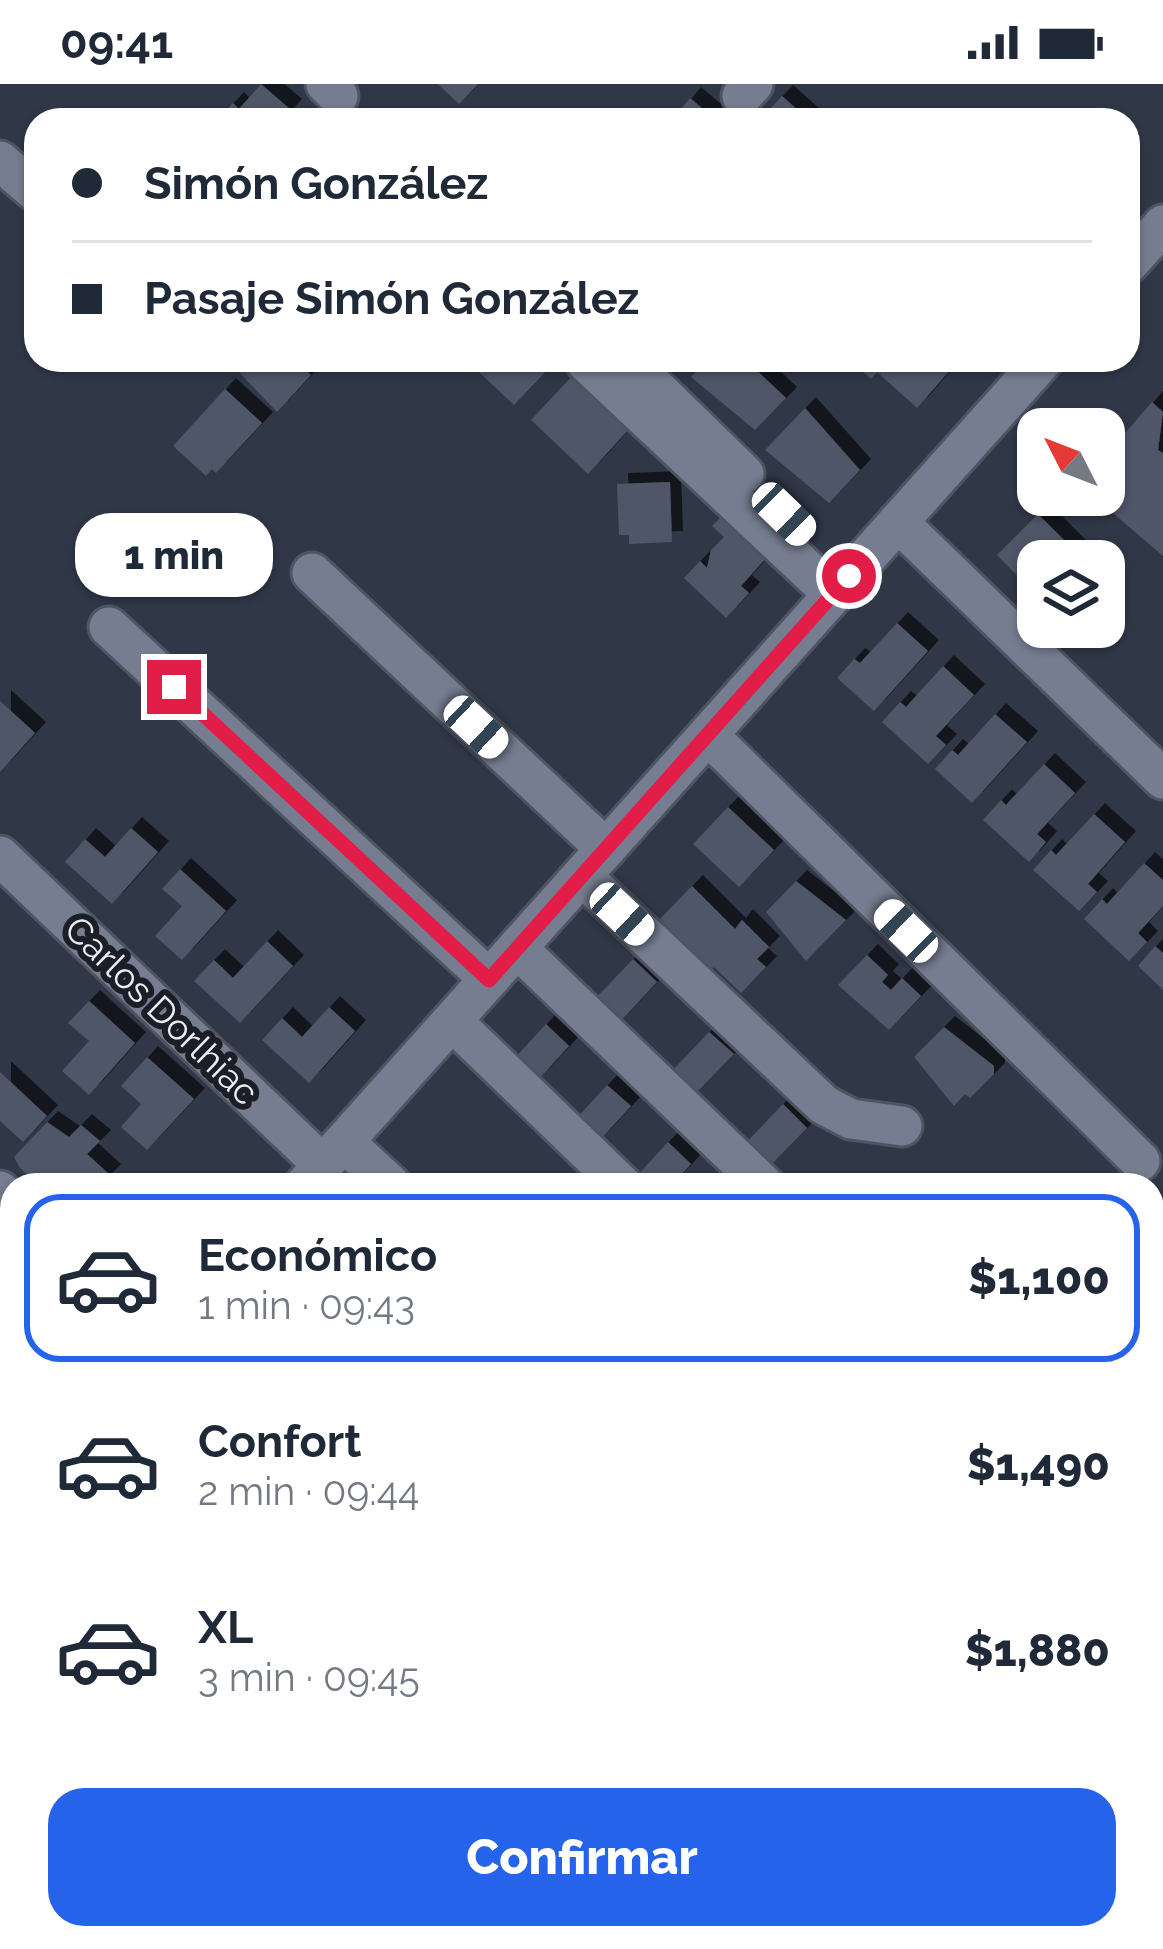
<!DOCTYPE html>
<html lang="es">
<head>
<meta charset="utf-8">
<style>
	body { margin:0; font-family:Raleway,sans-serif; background:#f2f2f3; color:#1f2937; height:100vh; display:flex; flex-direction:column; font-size:45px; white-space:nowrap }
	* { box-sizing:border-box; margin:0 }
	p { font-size:39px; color:#747a83 }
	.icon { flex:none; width:66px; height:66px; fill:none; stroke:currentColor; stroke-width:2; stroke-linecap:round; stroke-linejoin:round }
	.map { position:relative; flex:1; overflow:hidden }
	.panel { position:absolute; left:0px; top:1089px; width:1164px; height:777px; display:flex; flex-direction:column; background:#fff; border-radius:36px 36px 0 0; box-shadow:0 3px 9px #0004 }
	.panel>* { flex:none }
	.top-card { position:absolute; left:24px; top:24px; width:1116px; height:264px; border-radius:36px; box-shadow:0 3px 9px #0004; display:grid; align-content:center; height:264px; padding:0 48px; background:#fff }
	.needle { width:78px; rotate:312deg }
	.tools { position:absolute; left:1017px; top:324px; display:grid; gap:24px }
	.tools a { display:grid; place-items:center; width:108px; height:108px; border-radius:24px; background:#fff; box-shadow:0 3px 9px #0004; font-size:60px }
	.end { position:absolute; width:54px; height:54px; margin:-27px; border:15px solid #e11d48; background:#fff; box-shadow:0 0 0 6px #fff }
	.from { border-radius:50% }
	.bubble { position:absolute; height:84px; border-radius:36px; background:#fff; box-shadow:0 3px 9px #0004; font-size:39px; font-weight:800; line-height:84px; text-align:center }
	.car { position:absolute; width:36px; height:72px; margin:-36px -18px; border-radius:15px; box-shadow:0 0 9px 3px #0007; background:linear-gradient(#fff 24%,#345 0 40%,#fff 0 76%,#345 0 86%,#fff 0) }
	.top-card b { display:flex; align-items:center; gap:42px; height:114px; font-size:45px }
	.top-card b+b { border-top:3px solid #e0e1e3 }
	.top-card i { width:30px; height:30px; background:#1f2937 }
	ul { padding:21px 0 0; list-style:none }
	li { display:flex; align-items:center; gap:36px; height:168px; margin:0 24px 18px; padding:0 24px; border:6px solid transparent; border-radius:36px }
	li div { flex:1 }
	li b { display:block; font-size:45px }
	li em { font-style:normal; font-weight:800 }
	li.current { border-color:#2563eb }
	li>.icon { width:108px; height:108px; stroke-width:1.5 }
	.cta { display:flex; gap:24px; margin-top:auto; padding:24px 48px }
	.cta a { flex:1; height:138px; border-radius:36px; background:#2563eb; color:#fff; font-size:48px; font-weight:800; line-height:138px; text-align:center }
	.status { display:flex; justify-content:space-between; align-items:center; height:84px; padding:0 60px; background:#fff; direction:ltr }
	.status svg { height:33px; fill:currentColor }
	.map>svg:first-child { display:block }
	.building { fill:#4f5667; filter:url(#shadow) }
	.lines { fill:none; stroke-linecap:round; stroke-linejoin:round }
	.minor-casing { stroke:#4e5462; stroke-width:45 }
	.minor { stroke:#767d90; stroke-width:39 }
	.route { stroke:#e11d48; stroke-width:15 }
	.labels { text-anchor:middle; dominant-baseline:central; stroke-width:12; stroke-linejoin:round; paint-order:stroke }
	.street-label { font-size:36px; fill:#e9edf8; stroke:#1b1e26 }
</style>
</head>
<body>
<div class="status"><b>09:41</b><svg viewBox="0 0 49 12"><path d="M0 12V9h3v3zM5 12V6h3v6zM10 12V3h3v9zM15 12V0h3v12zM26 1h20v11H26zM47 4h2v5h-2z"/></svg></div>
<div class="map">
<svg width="1163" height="1865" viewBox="0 0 1163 1865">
	<defs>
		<filter id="shadow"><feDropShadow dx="11" dy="-11" stdDeviation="0" flood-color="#0009"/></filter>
	</defs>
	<rect width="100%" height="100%" fill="#303747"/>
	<!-- building -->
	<g class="building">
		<path d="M261 0 291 26 282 36H217L233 19 239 25Z"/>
		<path d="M438 0H478L459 20Z"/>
		<path d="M782 12 809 36H760Z"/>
		<path d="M690 14 716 36H672Z"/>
		<path d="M241 276H312L304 285 311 291 277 328 234 283Z"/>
		<path d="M466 276H557L514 321Z"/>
		<path d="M707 276H760L753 283 786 314 755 346 691 293Z"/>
		<path d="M850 276H959L917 324 877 288 871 295Z"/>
		<path d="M573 291 630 344 588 390 531 336Z"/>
		<path d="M225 305 262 339 216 389 212 385 206 392 173 362Z"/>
		<path d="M1152 318 1163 328 1158 366 1163 369V472L1092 411H1104V361L1113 363Z"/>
		<path d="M805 324 860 386 829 419 765 366Z"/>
		<path d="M670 398 672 458 629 460V451H619L617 400Z"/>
		<path d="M1038 430 1085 477H1038V543H1065L1044 564 1013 533 1036 511 997 471Z"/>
		<path d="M723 431 767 473 741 502 749 509 726 534 684 494 700 477 707 484 711 466 724 453 712 442Z"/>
		<path d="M897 539 928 567 874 627 837 594 854 575 860 579Z"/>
		<path d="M943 582 974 611 936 652 946 661 928 680 882 638 900 618 906 623Z"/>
		<path d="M0 617 35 649 0 688Z"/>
		<path d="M995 630 1027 658 972 719 935 685 952 666 958 671Z"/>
		<path d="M1044 680 1075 709 1037 750 1046 758 1029 778 983 736 1001 716 1006 721Z"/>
		<path d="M728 723 774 766 739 803 693 760Z"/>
		<path d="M1094 730 1125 758 1088 800 1097 808 1079 827 1033 786 1051 766 1056 771Z"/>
		<path d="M131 744 158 768 112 820 65 778 85 755 105 773Z"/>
		<path d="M1144 779 1163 796V822L1138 849 1147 858 1129 877 1084 835 1102 815 1107 820Z"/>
		<path d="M180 785 226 827 182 876 155 852 182 822 162 805Z"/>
		<path d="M796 797 846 836 806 877 766 828Z"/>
		<path d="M692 802 735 845 742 836 769 863 757 875 766 883 741 909 714 883 710 888 658 837Z"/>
		<path d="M267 857 293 882 240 939 194 897 214 876 233 894Z"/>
		<path d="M1155 862 1163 869V906L1138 882Z"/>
		<path d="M867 871 888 891 882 898 891 906 902 894 921 912 889 946 838 901Z"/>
		<path d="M633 875 657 898 617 941 593 917Z"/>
		<path d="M89 917 135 959 89 1011 62 987 89 957 68 939Z"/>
		<path d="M329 923 355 947 309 999 262 956 282 934 302 953Z"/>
		<path d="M546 940 569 962 537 997 513 976Z"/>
		<path d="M944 943 994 982V990L970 1014 965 1010 954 1022 914 973Z"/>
		<path d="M709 948 734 970 693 1012 670 989Z"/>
		<path d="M147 973 194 1015 147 1066 121 1043 141 1020 121 1002Z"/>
		<path d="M0 988 47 1032 23 1058 0 1037Z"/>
		<path d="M607 1001 631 1022 598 1058 575 1036Z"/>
		<path d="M783 1020 807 1044 767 1085 742 1063Z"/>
		<path d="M47 1038 69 1053 81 1041 100 1057 87 1070 110 1091 100 1101H38L20 1084 14 1073Z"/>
		<path d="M668 1058 691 1080 672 1101H643L635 1094Z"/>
		<path d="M0 1203 7 1210 12 1204V1253L0 1242Z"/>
		<path d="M1152 1217 1163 1220 1153 1263H1152Z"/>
		<path d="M1163 1490V1535L1152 1525V1498Z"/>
		<path d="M12 1544V1583L0 1571V1556Z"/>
		<path d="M0 1655 12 1666V1738L0 1726Z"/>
		<path d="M136 1854H189L179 1865H147Z"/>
		<path d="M307 1854H363L375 1865H300Z"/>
		<path d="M481 1854H518L524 1860 484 1865 488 1861Z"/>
		<path d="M596 1854H641L630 1865H607Z"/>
	</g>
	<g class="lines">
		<!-- minor casing -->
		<g class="minor-casing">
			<g id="minor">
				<path d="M326 0 338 12"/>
				<path d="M742 12 753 0"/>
				<path d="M0 77 36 108"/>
				<path d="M1128 180 1163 141"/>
				<path d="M584 276 833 510"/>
				<path d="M627 276 744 390"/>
				<path d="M898 438 1163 695"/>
				<path d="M312 489 606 765"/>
				<path d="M109 543 489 895"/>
				<path d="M708 651 1140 1077"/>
				<path d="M0 772 323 1081"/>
				<path d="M582 792 824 1021 851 1035 902 1042"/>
				<path d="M517 864 764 1101"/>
				<path d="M452 937 622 1101"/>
				<path d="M344 1058 391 1101"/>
				<path d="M305 1101 1043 276"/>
				<path d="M0 1107 12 1118"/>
				<path d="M0 1300 12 1312"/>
				<path d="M0 1443 12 1429"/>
				<path d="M0 1627 12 1639"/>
				<path d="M1152 1637 1163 1648"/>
				<path d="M241 1854 252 1865"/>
				<path d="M889 1854 901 1865"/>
				<path d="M0 1862 4 1865"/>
			</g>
		</g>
		<!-- minor -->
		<use href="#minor" class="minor"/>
	</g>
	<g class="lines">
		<!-- route -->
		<path class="route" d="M174 603 489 896 849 492"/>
	</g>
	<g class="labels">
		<!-- street labels -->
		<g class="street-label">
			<text transform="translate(162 926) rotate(44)">Carlos Dorlhiac</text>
		</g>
	</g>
</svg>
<div class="tools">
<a><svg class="needle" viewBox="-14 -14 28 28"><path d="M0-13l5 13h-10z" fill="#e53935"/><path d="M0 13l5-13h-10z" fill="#747a83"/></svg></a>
<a><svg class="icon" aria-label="layers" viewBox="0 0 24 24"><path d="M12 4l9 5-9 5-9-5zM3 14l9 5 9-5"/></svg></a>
</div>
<i class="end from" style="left:849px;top:492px"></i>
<i class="end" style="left:174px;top:603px"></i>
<div class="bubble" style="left:75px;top:429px;width:198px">1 min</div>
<i class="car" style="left:784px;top:430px;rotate:134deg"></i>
<i class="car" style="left:476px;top:643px;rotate:133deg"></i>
<i class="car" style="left:622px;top:830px;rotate:133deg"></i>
<i class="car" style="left:906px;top:847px;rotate:314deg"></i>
<div class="top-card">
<b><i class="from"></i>Simón González</b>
<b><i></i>Pasaje Simón González</b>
</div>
<section class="panel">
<ul>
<li class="current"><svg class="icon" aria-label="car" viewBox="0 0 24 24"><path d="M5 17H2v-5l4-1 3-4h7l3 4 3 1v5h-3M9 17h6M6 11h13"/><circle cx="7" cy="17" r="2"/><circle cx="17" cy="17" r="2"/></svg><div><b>Económico</b><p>1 min · 09:43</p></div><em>$1,100</em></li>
<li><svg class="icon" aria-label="car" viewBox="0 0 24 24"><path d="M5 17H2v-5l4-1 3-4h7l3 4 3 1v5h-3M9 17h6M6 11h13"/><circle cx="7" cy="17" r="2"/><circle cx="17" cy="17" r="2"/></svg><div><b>Confort</b><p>2 min · 09:44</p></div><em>$1,490</em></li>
<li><svg class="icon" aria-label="car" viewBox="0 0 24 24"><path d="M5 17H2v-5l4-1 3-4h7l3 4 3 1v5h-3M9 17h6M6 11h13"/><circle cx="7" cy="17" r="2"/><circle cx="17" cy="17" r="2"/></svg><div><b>XL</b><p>3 min · 09:45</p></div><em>$1,880</em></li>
</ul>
<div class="cta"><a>Confirmar</a></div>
</section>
</div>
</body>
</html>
